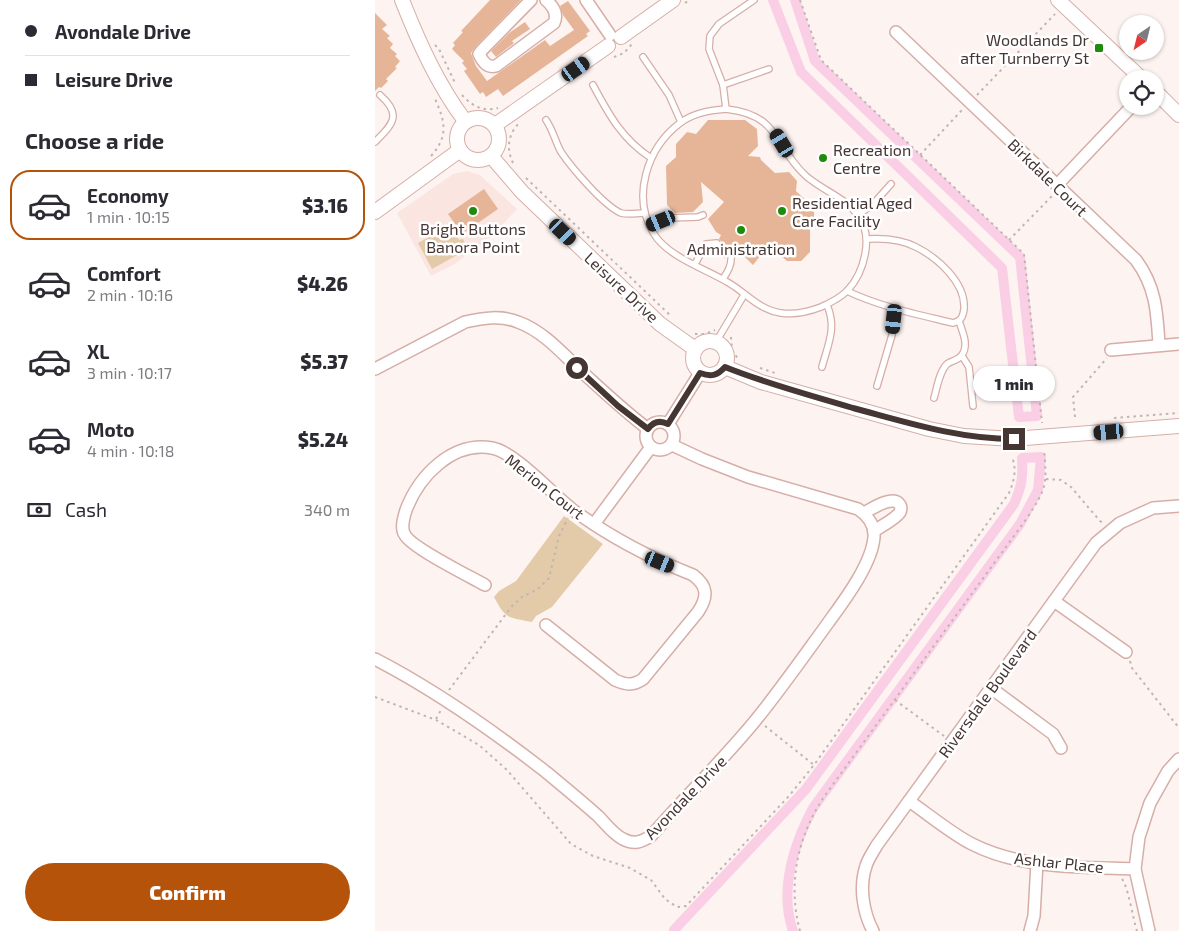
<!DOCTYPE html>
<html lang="en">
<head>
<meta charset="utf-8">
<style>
	body { margin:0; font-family:"Exo 2",sans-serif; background:#f7f7f7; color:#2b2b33; height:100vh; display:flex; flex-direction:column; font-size:19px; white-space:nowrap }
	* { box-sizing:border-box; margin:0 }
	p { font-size:16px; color:#7c7c81 }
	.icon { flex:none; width:28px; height:28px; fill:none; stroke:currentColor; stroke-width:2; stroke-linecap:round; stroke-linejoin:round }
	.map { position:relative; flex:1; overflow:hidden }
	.side { display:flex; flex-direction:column; background:#fff; width:375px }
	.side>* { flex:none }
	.top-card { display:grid; align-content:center; height:110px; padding:0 25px; background:#fff }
	.needle { width:32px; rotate:215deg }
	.controls { position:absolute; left:744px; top:15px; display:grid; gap:10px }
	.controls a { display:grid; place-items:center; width:45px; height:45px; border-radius:50%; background:#fff; box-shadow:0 1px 4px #0004; font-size:25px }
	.end { position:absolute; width:22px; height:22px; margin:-11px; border:6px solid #463633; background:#fff; box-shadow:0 0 0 2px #fff }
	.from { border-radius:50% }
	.bubble { position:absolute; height:35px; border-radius:18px; background:#fff; box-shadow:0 1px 4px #0004; font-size:16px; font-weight:800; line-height:35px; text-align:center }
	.car { position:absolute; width:15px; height:30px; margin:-15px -8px; border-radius:6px; box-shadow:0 0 4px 1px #0007; background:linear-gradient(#222 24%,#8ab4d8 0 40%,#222 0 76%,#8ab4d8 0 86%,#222 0) }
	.top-card b { display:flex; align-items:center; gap:18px; height:48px; font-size:19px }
	.top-card b+b { border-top:1px solid #e1e1e2 }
	.top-card i { width:12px; height:12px; background:#2b2b33 }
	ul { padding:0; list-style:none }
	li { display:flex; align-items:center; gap:15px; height:70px; margin:0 10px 8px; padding:0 15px; border:2px solid transparent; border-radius:20px }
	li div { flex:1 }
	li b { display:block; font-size:19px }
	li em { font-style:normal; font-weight:800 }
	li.on { border-color:#b45309 }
	li>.icon { width:45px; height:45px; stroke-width:1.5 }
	h2 { padding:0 25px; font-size:22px; line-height:60px }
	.pay { display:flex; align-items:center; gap:12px; height:55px; padding:0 25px; font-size:19px }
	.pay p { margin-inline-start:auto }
	.action { display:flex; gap:10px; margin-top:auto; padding:10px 25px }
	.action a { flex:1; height:58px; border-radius:30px; background:#b45309; color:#fff; font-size:20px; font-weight:800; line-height:58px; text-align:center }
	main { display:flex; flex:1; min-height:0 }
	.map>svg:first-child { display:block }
	.built { fill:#fae5e1 }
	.green { fill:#e3cbaa }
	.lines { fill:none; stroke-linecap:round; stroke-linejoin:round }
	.canal { stroke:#facfe5; stroke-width:10 }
	.building { fill:#e6b597 }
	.service-casing { stroke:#d6aea7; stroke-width:8 }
	.minor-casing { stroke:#d6aea7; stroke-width:14 }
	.tertiary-casing { stroke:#d6aea7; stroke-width:16 }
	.path { stroke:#c0b5b2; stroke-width:2; stroke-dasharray:2.5 4; stroke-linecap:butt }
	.service { stroke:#fff; stroke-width:5.5 }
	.minor { stroke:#fff; stroke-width:11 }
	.tertiary { stroke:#fff; stroke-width:14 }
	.route { stroke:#463633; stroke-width:6 }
	.poi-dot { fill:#1e8b0c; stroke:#fff; stroke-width:2 }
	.labels { text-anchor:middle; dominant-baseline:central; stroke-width:5; stroke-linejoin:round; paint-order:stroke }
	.poi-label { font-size:16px; fill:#463633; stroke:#fff; text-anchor:start }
	.street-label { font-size:16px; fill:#463633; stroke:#fff }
</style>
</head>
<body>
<main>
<section class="side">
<div class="top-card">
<b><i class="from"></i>Avondale Drive</b>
<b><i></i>Leisure Drive</b>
</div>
<h2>Choose a ride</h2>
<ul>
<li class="on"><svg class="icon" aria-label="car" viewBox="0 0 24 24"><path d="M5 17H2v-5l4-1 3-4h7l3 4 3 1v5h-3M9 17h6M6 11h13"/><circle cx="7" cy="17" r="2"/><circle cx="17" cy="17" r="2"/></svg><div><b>Economy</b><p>1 min · 10:15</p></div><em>$3.16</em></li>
<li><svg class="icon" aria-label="car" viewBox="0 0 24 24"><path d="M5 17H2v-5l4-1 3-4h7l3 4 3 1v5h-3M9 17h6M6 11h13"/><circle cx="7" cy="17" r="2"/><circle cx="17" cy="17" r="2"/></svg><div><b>Comfort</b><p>2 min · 10:16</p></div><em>$4.26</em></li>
<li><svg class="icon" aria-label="car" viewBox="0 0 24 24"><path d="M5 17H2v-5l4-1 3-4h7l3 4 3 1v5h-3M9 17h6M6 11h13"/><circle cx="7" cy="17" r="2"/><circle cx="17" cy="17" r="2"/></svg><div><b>XL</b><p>3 min · 10:17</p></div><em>$5.37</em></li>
<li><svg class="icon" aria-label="car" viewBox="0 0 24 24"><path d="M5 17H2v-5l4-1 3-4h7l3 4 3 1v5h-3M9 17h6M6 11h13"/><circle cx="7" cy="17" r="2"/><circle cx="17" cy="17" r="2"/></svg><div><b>Moto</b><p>4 min · 10:18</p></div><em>$5.24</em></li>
</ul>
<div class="pay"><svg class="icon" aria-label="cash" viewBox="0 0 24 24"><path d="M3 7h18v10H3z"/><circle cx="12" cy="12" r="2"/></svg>Cash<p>340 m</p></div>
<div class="action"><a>Confirm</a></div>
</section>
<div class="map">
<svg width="804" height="931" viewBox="0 0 804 931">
	<rect width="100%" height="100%" fill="#fdf4f2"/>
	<!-- built -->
	<path class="built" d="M92 171 105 175 142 209 117 236 80 264 56 276 22 213 78 174Z"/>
	<!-- green -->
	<g class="green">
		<path d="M63 225 65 230 76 225 84 240 88 239 93 249 57 269 43 243 54 237 51 232Z"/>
		<path d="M189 516 228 544 177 607 161 616 157 622C133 617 131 620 119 597L124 591 141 581Z"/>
	</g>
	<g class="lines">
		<!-- canal -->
		<g class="canal">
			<path d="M398 0 426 72 627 268 644 417 662 416 645 257 440 61 420 0"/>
			<path d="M301 931 299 930 431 789 639 504C647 486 648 477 647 458L666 457 663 490 645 524 438 808C419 844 404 890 418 931"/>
		</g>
	</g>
	<!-- building -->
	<g class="building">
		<path d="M115 0H146L102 45 96 53 101 66 112 81 170 40 175 46 199 30 188 15 185 6 193 1 215 31 211 34 213 36 128 96 123 89 111 97 108 92 105 94 89 71 92 69 87 63 89 61 77 49 80 45 78 43 88 32 86 31Z"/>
		<path d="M0 13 12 25 7 29 15 36 12 38 18 44 15 48 22 54 20 56 25 61 20 67 22 68 11 79 13 81 6 88 4 87 0 91Z"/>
		<path d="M150 22 155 29 137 41 139 43 121 57 116 51 134 33Z"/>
		<path d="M333 120H370L382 129 383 146 373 156 385 157 386 160 400 173 414 172 422 181 421 191 439 208V218H435V252L426 261H412L394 245 378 265 365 252 360 254 358 251H354L351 257 349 258 340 248 346 245 347 242 344 239 346 235 341 232 333 219 349 202 326 182 328 202 318 212 300 213 292 205 291 166 301 157V144L312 132 321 134Z"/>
		<path d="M109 189 123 209 87 234 73 214Z"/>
	</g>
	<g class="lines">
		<!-- service casing -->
		<g class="service-casing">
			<g id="service">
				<path d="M268 57 294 95 306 122"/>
				<path d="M218 85C234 115 247 139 276 158"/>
				<path d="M348 85 394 69"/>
				<path d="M351 109C406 115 398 146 431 176 447 190 469 197 482 214 500 236 489 273 472 291 465 298 455 303 446 307 433 312 420 315 406 313 384 310 371 293 354 283 331 269 293 257 279 234 256 197 272 148 305 123 318 113 336 110 351 109Z"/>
				<path d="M351 109 348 85 334 49 335 36 344 24 379 0"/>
				<path d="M171 120C178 130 180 141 186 152 196 167 229 206 246 213 253 215 262 213 269 213"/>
				<path d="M0 142C17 125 28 115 5 95"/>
				<path d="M483 215 499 203 516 184"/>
				<path d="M275 226 293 218 323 217 328 215"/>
				<path d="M320 264 331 244 342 243"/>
				<path d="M348 279C353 271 357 265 356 255"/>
				<path d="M472 291C506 307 541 314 578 323 586 321 588 317 589 309 591 283 563 258 541 247 526 239 508 238 492 239"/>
				<path d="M341 342 369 295"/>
				<path d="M587 356 594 367 598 406"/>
				<path d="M447 367C453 344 462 328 452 305"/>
				<path d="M502 386 517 335 520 310"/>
				<path d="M559 398C562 388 564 372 572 364 576 361 583 360 586 356 595 346 587 331 584 321"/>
			</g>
		</g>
		<!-- minor casing -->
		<g class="minor-casing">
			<g id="minor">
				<path d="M156 0 107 50 104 54C108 62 112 68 121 66L179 23C183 14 178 6 171 0"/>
				<path d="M211 0 235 35"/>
				<path d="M521 32 761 260C781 287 782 312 784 345"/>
				<path d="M682 185 757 106"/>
				<path d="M736 350 804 344"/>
				<path d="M0 369 90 322C108 318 126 315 143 322 168 331 187 353 206 371 228 391 249 411 273 429"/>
				<circle cx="285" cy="436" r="14"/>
				<path d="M293 424 325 373"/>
				<path d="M489 513C496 509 519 494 525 505 526 507 526 510 525 512 522 518 505 527 499 531"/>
				<path d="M219 524 276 447"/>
				<path d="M110 585C94 576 37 548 30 535 25 528 29 517 31 510 44 476 77 441 117 448 140 452 177 494 198 510 235 537 275 558 318 575 333 586 333 597 323 612L268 679C258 686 251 685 240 680L171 625"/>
				<path d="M679 601 751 652"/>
				<path d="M0 659C60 690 117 730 171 772 188 786 206 801 223 816 231 824 238 834 248 839 259 845 266 842 276 836 310 797 347 761 380 721 406 689 429 656 453 623 469 601 497 564 499 537 500 525 492 515 483 509L373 477 327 459 297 445"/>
				<path d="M616 688 678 734 686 748"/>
				<path d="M534 801C553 814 577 834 597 844 646 869 706 867 760 869"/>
				<path d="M498 931C488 912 484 887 491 866 493 859 498 852 502 845L721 543 745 523 778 508 804 506"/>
				<path d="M655 931 659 916 662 863"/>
				<path d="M774 931 760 869 764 837 775 803 793 771 804 759"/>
			</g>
		</g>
		<!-- tertiary casing -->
		<g class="tertiary-casing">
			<g id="tertiary">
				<path d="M27 0C44 43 63 85 90 121"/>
				<path d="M683 0 767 79"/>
				<path d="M246 37 298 0"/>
				<path d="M780 91 804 115"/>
				<circle cx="103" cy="139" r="21"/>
				<path d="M120 125 233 46"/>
				<path d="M116 156 147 192 285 324 320 349"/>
				<path d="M0 212 85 150"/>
				<circle cx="335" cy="358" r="17"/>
				<path d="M350 367 386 382 554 429 589 436 639 439 804 426"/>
			</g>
		</g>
		<!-- path -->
		<g class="path">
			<path d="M425 0 446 60 649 254 667 423"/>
			<path d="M310 3 315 0"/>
			<path d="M60 45 64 49 80 83"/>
			<path d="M239 57 249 53 257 44"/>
			<path d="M87 95C97 106 108 112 123 108"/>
			<path d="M602 95 680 14"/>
			<path d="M545 155 588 109"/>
			<path d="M56 156C74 136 70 121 60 99"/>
			<path d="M138 163C131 148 133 134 145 122"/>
			<path d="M151 178 296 316"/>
			<path d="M634 240 678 195"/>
			<path d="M320 334H330L340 330"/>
			<path d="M356 337 357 350 363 359"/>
			<path d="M385 368 400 373"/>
			<path d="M700 417 698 397 732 358"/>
			<path d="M739 418 804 413"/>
			<path d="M671 479 686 480 696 487 725 521 730 524"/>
			<path d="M755 661 757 668 804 728"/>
			<path d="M74 690 137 606 147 597 163 589 174 578 184 536 193 518"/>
			<path d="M0 697 61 720 104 745 132 770 196 844 218 856 255 868 276 880 290 899 302 907 311 906 414 796 439 765 634 493C639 481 642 470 637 457"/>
			<path d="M520 700 569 736"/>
			<path d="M61 719 66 710"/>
			<path d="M390 726 439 765"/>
			<path d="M747 879C753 886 758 919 762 931"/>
			<path d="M425 931C412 883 423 834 451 794L652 518C672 487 672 486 669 449"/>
		</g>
		<!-- service -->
		<use href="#service" class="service"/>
		<!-- minor -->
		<use href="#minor" class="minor"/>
		<!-- tertiary -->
		<use href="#tertiary" class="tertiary"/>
	</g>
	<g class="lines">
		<!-- route -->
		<path class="route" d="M202 368 243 406 273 429C278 422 285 420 293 424L325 373C336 377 342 376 350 367 392 384 435 395 478 408 531 422 583 439 639 439"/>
	</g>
	<!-- markers -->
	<g class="poi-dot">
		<rect x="719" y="43" width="10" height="10" rx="2.5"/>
		<circle cx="448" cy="158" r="5"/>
		<circle cx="98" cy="211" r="5"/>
		<circle cx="407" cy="211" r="5"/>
		<circle cx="366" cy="230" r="5"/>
	</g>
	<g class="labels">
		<!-- poi labels -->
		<g class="poi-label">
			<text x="714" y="39" text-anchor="end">Woodlands Dr<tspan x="714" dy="18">after Turnberry St</tspan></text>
			<text x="458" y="149">Recreation<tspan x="458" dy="18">Centre</tspan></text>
			<text x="417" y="202">Residential Aged<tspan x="417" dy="18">Care Facility</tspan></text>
			<text x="98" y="228" text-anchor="middle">Bright Buttons<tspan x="98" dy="18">Banora Point</tspan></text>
			<text x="366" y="248" text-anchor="middle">Administration</text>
		</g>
		<!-- street labels -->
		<g class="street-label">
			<text transform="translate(673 177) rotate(44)">Birkdale Court</text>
			<text transform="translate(247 287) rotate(43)">Leisure Drive</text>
			<text transform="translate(170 486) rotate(38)">Merion Court</text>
			<text transform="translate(612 693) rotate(-54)">Riversdale Boulevard</text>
			<text transform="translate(310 797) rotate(-46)">Avondale Drive</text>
			<text transform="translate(684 862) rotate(6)">Ashlar Place</text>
		</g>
	</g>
</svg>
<div class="controls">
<a><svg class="needle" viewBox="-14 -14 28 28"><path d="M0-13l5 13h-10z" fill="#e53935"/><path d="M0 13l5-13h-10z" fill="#7c7c81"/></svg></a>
<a><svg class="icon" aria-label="locate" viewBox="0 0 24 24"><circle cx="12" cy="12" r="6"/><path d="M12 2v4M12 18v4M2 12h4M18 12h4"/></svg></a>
</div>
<i class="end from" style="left:202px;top:368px"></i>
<i class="end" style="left:639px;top:439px"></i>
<div class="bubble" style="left:598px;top:366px;width:82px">1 min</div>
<i class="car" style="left:201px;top:69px;rotate:55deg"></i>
<i class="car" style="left:407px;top:143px;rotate:329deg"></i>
<i class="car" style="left:286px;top:221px;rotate:248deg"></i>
<i class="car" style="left:188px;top:232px;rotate:134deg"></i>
<i class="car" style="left:519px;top:319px;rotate:186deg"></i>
<i class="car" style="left:734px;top:432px;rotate:265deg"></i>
<i class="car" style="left:285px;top:562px;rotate:112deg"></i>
</div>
</main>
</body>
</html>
